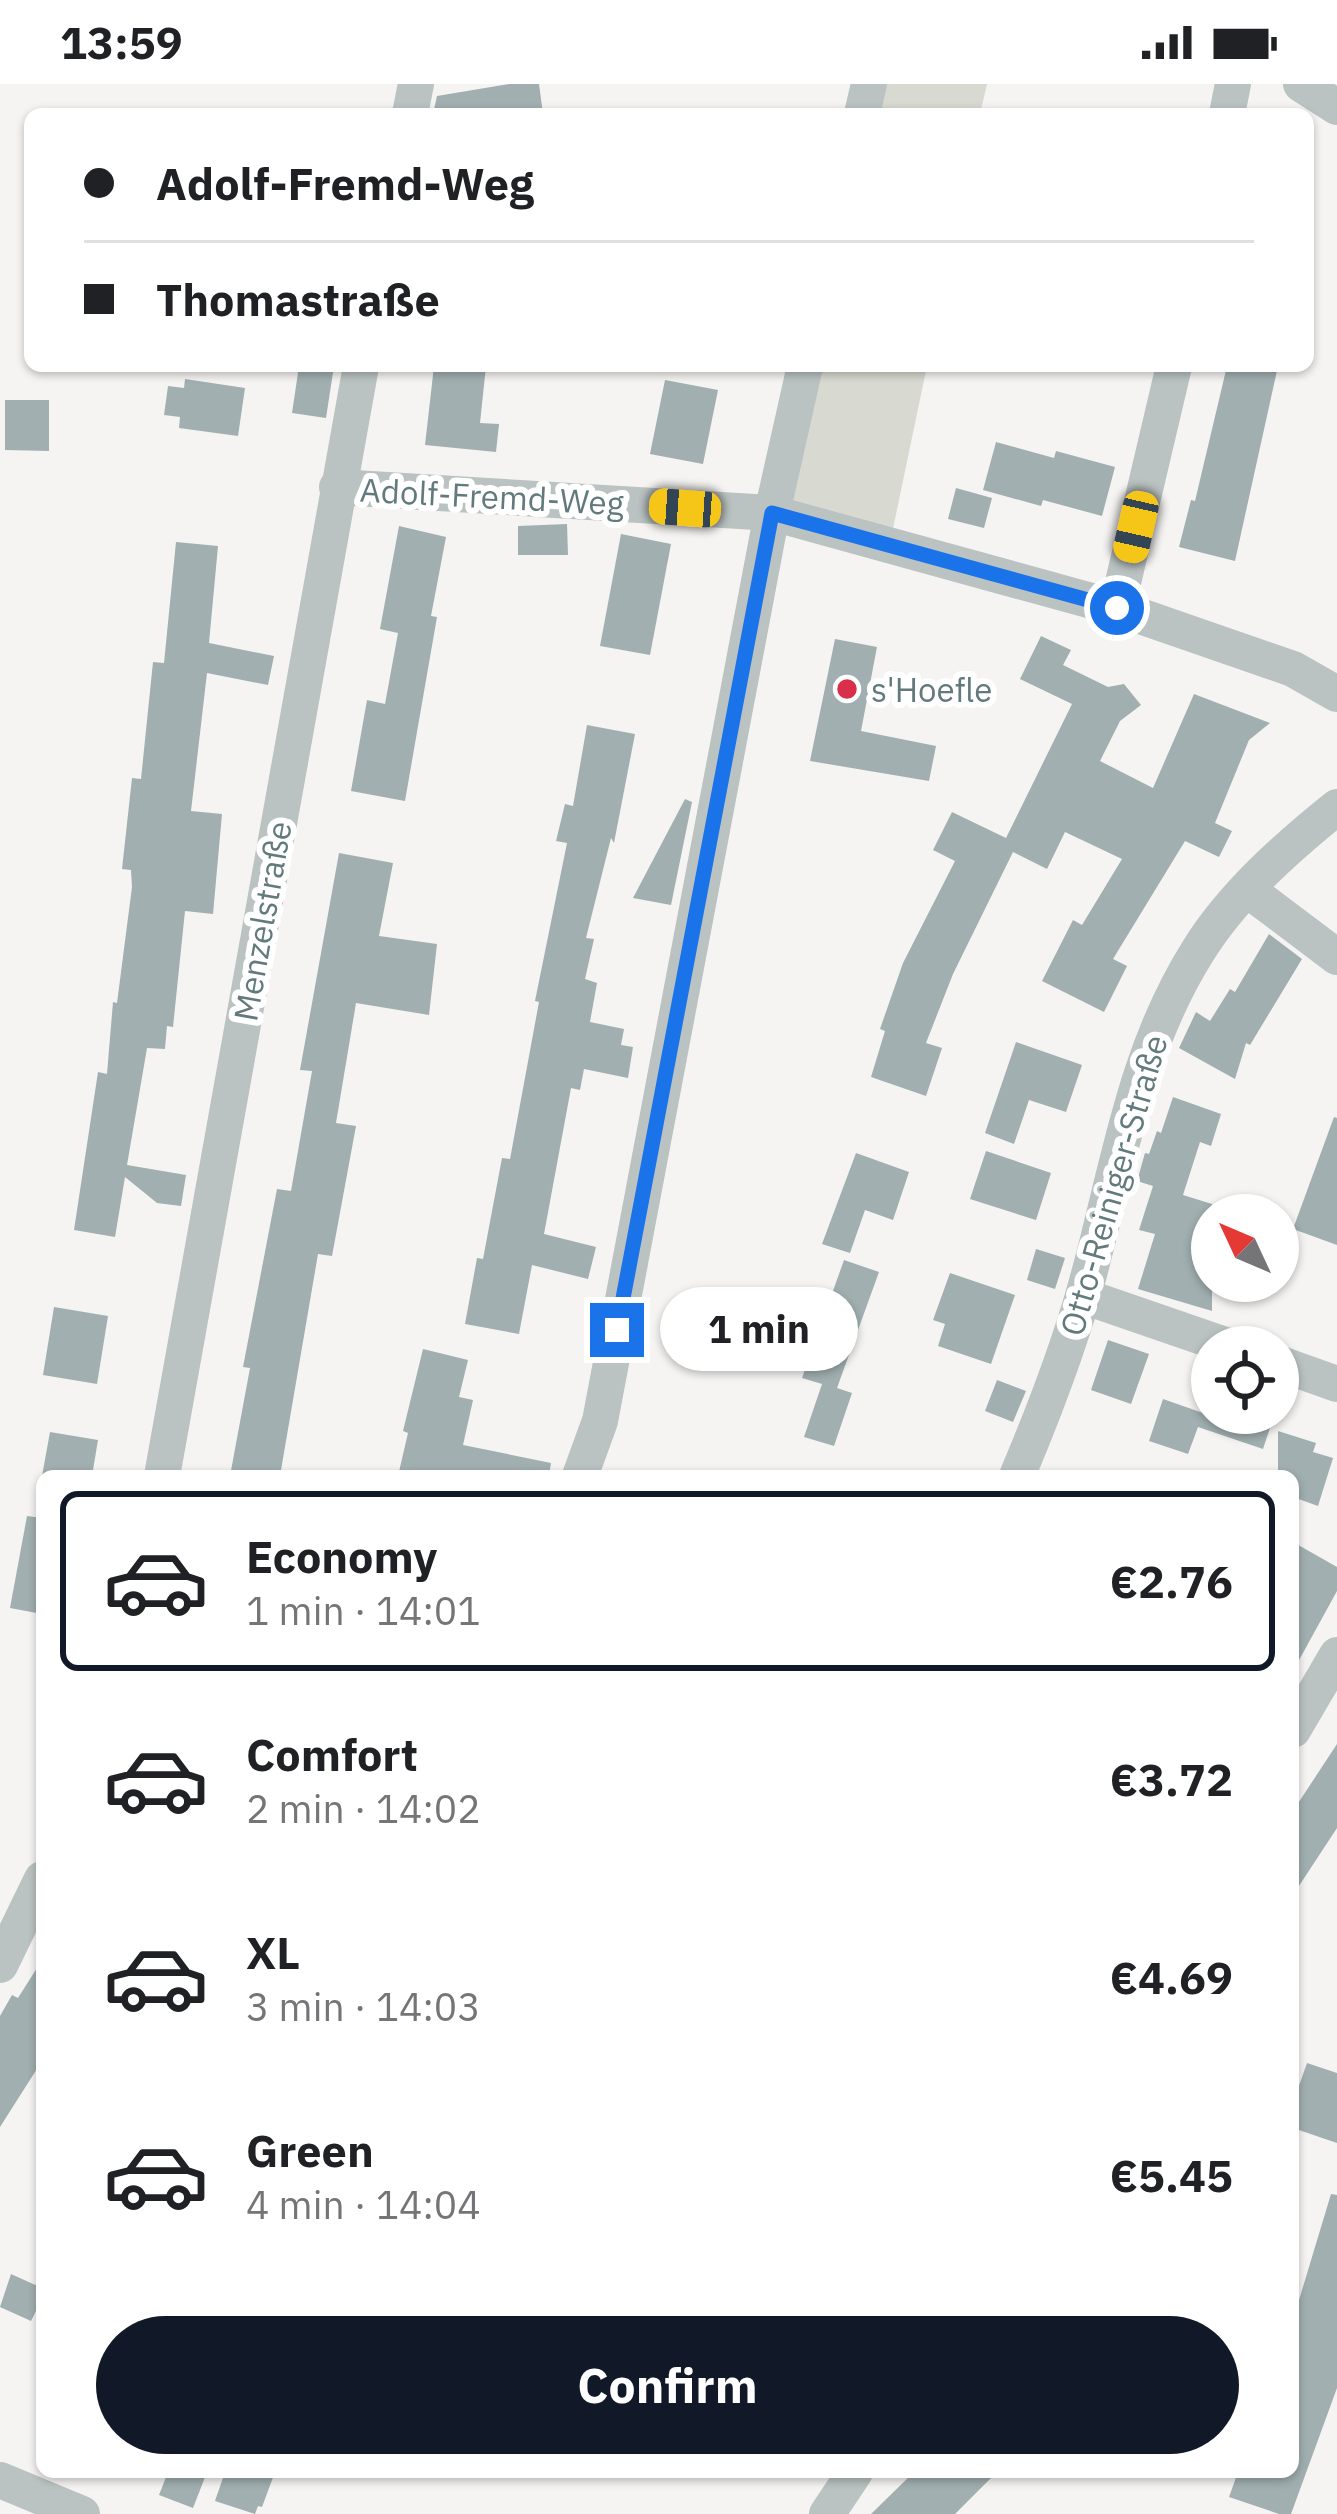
<!DOCTYPE html>
<html lang="en">
<head>
<meta charset="utf-8">
<style>
	body { margin:0; font-family:"IBM Plex Sans",sans-serif; background:#f2f2f2; color:#202124; height:100vh; display:flex; flex-direction:column; font-size:45px; white-space:nowrap }
	* { box-sizing:border-box; margin:0 }
	p { font-size:39px; color:#757577 }
	.icon { flex:none; width:66px; height:66px; fill:none; stroke:currentColor; stroke-width:2; stroke-linecap:round; stroke-linejoin:round }
	.map { position:relative; flex:1; overflow:hidden }
	.side { position:absolute; left:36px; top:1386px; width:1263px; height:1008px; display:flex; flex-direction:column; background:#fff; border-radius:18px; box-shadow:0 3px 9px #0004 }
	.side>* { flex:none }
	.banner { position:absolute; left:24px; top:24px; width:1290px; height:264px; border-radius:18px; box-shadow:0 3px 9px #0004; display:grid; align-content:center; height:264px; padding:0 60px; background:#fff }
	.needle { width:78px; rotate:314deg }
	.buttons { position:absolute; left:1191px; top:1110px; display:grid; gap:24px }
	.buttons a { display:grid; place-items:center; width:108px; height:108px; border-radius:50%; background:#fff; box-shadow:0 3px 9px #0004; font-size:60px }
	.end { position:absolute; width:54px; height:54px; margin:-27px; border:15px solid #1a73e8; background:#fff; box-shadow:0 0 0 6px #fff }
	.from { border-radius:50% }
	.bubble { position:absolute; height:84px; border-radius:42px; background:#fff; box-shadow:0 3px 9px #0004; font-size:39px; font-weight:700; line-height:84px; text-align:center }
	.car { position:absolute; width:36px; height:72px; margin:-36px -18px; border-radius:15px; box-shadow:0 0 9px 3px #0007; background:linear-gradient(#f5c518 24%,#345 0 40%,#f5c518 0 76%,#345 0 86%,#f5c518 0) }
	.banner b { display:flex; align-items:center; gap:42px; height:114px; font-size:45px }
	.banner b+b { border-top:3px solid #e0e0e0 }
	.banner i { width:30px; height:30px; background:#202124 }
	ul { padding:21px 0 0; list-style:none }
	li { display:flex; align-items:center; gap:36px; height:180px; margin:0 24px 18px; padding:0 36px; border:6px solid transparent; border-radius:18px }
	li div { flex:1 }
	li b { display:block; font-size:45px }
	li em { font-style:normal; font-weight:700 }
	li.active { border-color:#111827 }
	li>.icon { width:108px; height:108px; stroke-width:1.5 }
	.primary-button { display:flex; gap:24px; margin-top:auto; padding:24px 60px }
	.primary-button a { flex:1; height:138px; border-radius:72px; background:#111827; color:#fff; font-size:48px; font-weight:700; line-height:138px; text-align:center }
	.status { display:flex; justify-content:space-between; align-items:center; height:84px; padding:0 60px; background:#fff; direction:ltr }
	.status svg { height:33px; fill:currentColor }
	.map>svg:first-child { display:block }
	.green { fill:#d8dad1 }
	.building { fill:#a1afb0 }
	.lines { fill:none; stroke-linecap:round; stroke-linejoin:round }
	.street { stroke:#bac2c2; stroke-width:36 }
	.route { stroke:#1a73e8; stroke-width:15 }
	.poi-dot { fill:#d92f4a; stroke:#fff; stroke-width:4.5 }
	.labels { text-anchor:middle; dominant-baseline:central; stroke-width:12; stroke-linejoin:round; paint-order:stroke }
	.street-label { font-size:33px; fill:#627a7c; stroke:#fff }
	.poi-label { font-size:33px; fill:#627a7c; stroke:#fff; text-anchor:start }
</style>
</head>
<body>
<div class="status"><b>13:59</b><svg viewBox="0 0 49 12"><path d="M0 12V9h3v3zM5 12V6h3v6zM10 12V3h3v9zM15 12V0h3v12zM26 1h20v11H26zM47 4h2v5h-2z"/></svg></div>
<div class="map">
<svg width="1337" height="2430" viewBox="0 0 1337 2430">
	<rect width="100%" height="100%" fill="#f5f4f2"/>
	<!-- green -->
	<g class="green">
		<path d="M869 0H987L980 30H862Z"/>
		<path d="M805 282H927L890 459 772 429Z"/>
	</g>
	<!-- building -->
	<g class="building">
		<path d="M509 0H539L543 30H433L437 12Z"/>
		<path d="M299 282H334L326 334 292 329Z"/>
		<path d="M434 282H486L480 339 499 340 496 368 425 361Z"/>
		<path d="M1227 282H1278L1235 477 1179 463 1191 416 1195 417Z"/>
		<path d="M185 295 245 304 238 352 179 344 180 333 164 331 168 302 184 304Z"/>
		<path d="M665 296 718 306 703 380 650 370Z"/>
		<path d="M5 316H49V367L5 366Z"/>
		<path d="M996 358 1054 374 1056 367 1115 383 1102 432 1043 416 1041 422 983 406Z"/>
		<path d="M956 404 992 414 984 444 948 435Z"/>
		<path d="M567 440 568 471H518V442Z"/>
		<path d="M399 442 446 453 431 532 437 533 405 717 351 707 367 616 385 620 398 549 380 545Z"/>
		<path d="M621 450 671 460 650 571 600 562Z"/>
		<path d="M176 458 218 462 209 559 274 572 268 601 207 589 191 727 222 730 213 830 185 827 173 943 167 942 165 965 147 964 127 1081 186 1091 181 1122 157 1119 125 1093 115 1153 74 1146 98 988 107 990 113 918 117 919 132 803 131 786 122 785 132 694 141 695 153 578 164 579Z"/>
		<path d="M1041 552 1071 566 1063 581 1108 603 1124 600 1141 621 1120 637 1100 677 1153 704 1194 610 1270 639 1249 656 1215 739 1232 747 1219 773 1185 757 1113 875 1127 882 1104 928 1042 897 1073 836 1082 841 1122 775 1065 748 1047 785 1013 768 953 890 926 959 942 964 926 1012 871 993 885 947 880 945 903 879 955 777 933 766 952 728 1006 754 1072 620 1020 595Z"/>
		<path d="M835 555 877 563 861 647 936 662 929 697 810 677Z"/>
		<path d="M587 641 635 650 614 759 611 754 586 854 594 855 585 895 597 899 590 938 624 945 621 961 633 963 628 994 584 985 580 1006 571 1004 544 1150 596 1163 588 1195 532 1181 519 1250 465 1240 477 1174 483 1175 502 1074 510 1075 539 918 535 917 567 759 556 757 565 720 573 722Z"/>
		<path d="M685 715 692 718 671 821 633 814Z"/>
		<path d="M339 769 393 779 379 852 437 860 429 931 356 919 336 1039 356 1042 332 1172 318 1170 280 1392H230L250 1284 243 1283 277 1105 291 1107 312 987 300 986Z"/>
		<path d="M1269 850 1302 875 1250 961 1246 959 1235 995 1179 964 1196 928 1210 937 1230 905 1235 908Z"/>
		<path d="M1016 958 1082 981 1066 1028 1029 1016 1014 1060 985 1049Z"/>
		<path d="M1173 1013 1221 1030 1211 1062 1200 1058 1183 1111 1212 1120V1148L1199 1189 1212 1191V1227L1138 1205 1155 1150 1139 1146 1153 1102 1137 1097 1145 1069 1149 1070 1157 1047 1161 1049Z"/>
		<path d="M1334 1033 1337 1034V1161L1293 1145Z"/>
		<path d="M986 1067 1051 1089 1036 1136 970 1115Z"/>
		<path d="M856 1069 909 1088 893 1136 865 1126 850 1169 822 1160Z"/>
		<path d="M1036 1165 1065 1174 1055 1205 1027 1196Z"/>
		<path d="M844 1176 879 1188 837 1304 852 1309 834 1362 804 1353 822 1300 802 1294Z"/>
		<path d="M950 1189 1015 1211 991 1280 938 1262 945 1240 933 1236Z"/>
		<path d="M54 1223 108 1232 97 1300 43 1291Z"/>
		<path d="M1108 1256 1149 1270 1131 1320 1091 1306Z"/>
		<path d="M423 1265 468 1276 459 1313 473 1316 463 1361 551 1379 549 1392H398L408 1349 403 1347Z"/>
		<path d="M997 1296 1026 1307 1013 1338 985 1327Z"/>
		<path d="M1163 1315 1203 1329H1275L1263 1365 1198 1343 1188 1370 1149 1357Z"/>
		<path d="M1278 1347 1316 1359 1313 1368 1333 1374 1318 1422 1293 1413V1392H1278Z"/>
		<path d="M50 1348 98 1356 92 1392H42Z"/>
		<path d="M27 1432 42 1434V1530L10 1524Z"/>
		<path d="M1293 1458 1337 1483V1507L1293 1587Z"/>
		<path d="M1337 1660V1744L1293 1811V1727Z"/>
		<path d="M42 1876V1977L0 2043V1932L12 1911 18 1914Z"/>
		<path d="M1307 1979 1337 1989V2059L1293 2044V2019Z"/>
		<path d="M1331 2110 1337 2111V2304L1291 2430H1279L1229 2413 1238 2388H1293V2236Z"/>
		<path d="M11 2190 42 2204V2215L31 2237 0 2223Z"/>
		<path d="M168 2388H207L193 2424 159 2411Z"/>
		<path d="M225 2388H275L262 2423 258 2422 255 2430 215 2417Z"/>
		<path d="M914 2388H997L955 2430H871Z"/>
	</g>
	<g class="lines">
		<!-- street -->
		<g class="street">
			<path d="M1301 0 1337 23"/>
			<path d="M410 30 416 0"/>
			<path d="M862 30 869 0"/>
			<path d="M1227 30 1233 0"/>
			<path d="M337 403 772 429 1117 524 1293 585 1337 610"/>
			<path d="M1117 524 1174 282"/>
			<path d="M1248 806 1337 873"/>
			<path d="M1083 1212 1231 1263"/>
			<path d="M1278 1279 1337 1300"/>
			<path d="M162 1392 361 282"/>
			<path d="M580 1392 600 1337 772 429 805 282"/>
			<path d="M1017 1392C1042 1333 1065 1273 1083 1212 1117 1094 1131 973 1198 867 1232 812 1287 763 1337 723"/>
			<path d="M1293 1646 1337 1571"/>
			<path d="M0 1881 42 1795"/>
			<path d="M0 2396 82 2430"/>
			<path d="M827 2430 855 2388"/>
		</g>
	</g>
	<g class="lines">
		<!-- route -->
		<path class="route" d="M617 1246 772 429 1117 524"/>
	</g>
	<!-- markers -->
	<circle class="poi-dot" cx="847" cy="605" r="12"/>
	<g class="labels">
		<!-- street labels -->
		<g class="street-label">
			<text transform="translate(492 412) rotate(3)">Adolf-Fremd-Weg</text>
			<text transform="translate(262 837) rotate(-80)">Menzelstraße</text>
			<text transform="translate(1113 1101) rotate(-74)">Otto-Reiniger-Straße</text>
		</g>
		<!-- poi labels -->
		<g class="poi-label">
			<text x="871" y="605">s'Hoefle</text>
		</g>
	</g>
</svg>
<div class="buttons">
<a><svg class="needle" viewBox="-14 -14 28 28"><path d="M0-13l5 13h-10z" fill="#e53935"/><path d="M0 13l5-13h-10z" fill="#757577"/></svg></a>
<a><svg class="icon" aria-label="locate" viewBox="0 0 24 24"><circle cx="12" cy="12" r="6"/><path d="M12 2v4M12 18v4M2 12h4M18 12h4"/></svg></a>
</div>
<i class="end from" style="left:1117px;top:524px"></i>
<i class="end" style="left:617px;top:1246px"></i>
<div class="bubble" style="left:660px;top:1203px;width:198px">1 min</div>
<i class="car" style="left:685px;top:424px;rotate:274deg"></i>
<i class="car" style="left:1136px;top:443px;rotate:193deg"></i>
<div class="banner">
<b><i class="from"></i>Adolf-Fremd-Weg</b>
<b><i></i>Thomastraße</b>
</div>
<section class="side">
<ul>
<li class="active"><svg class="icon" aria-label="car" viewBox="0 0 24 24"><path d="M5 17H2v-5l4-1 3-4h7l3 4 3 1v5h-3M9 17h6M6 11h13"/><circle cx="7" cy="17" r="2"/><circle cx="17" cy="17" r="2"/></svg><div><b>Economy</b><p>1 min · 14:01</p></div><em>€2.76</em></li>
<li><svg class="icon" aria-label="car" viewBox="0 0 24 24"><path d="M5 17H2v-5l4-1 3-4h7l3 4 3 1v5h-3M9 17h6M6 11h13"/><circle cx="7" cy="17" r="2"/><circle cx="17" cy="17" r="2"/></svg><div><b>Comfort</b><p>2 min · 14:02</p></div><em>€3.72</em></li>
<li><svg class="icon" aria-label="car" viewBox="0 0 24 24"><path d="M5 17H2v-5l4-1 3-4h7l3 4 3 1v5h-3M9 17h6M6 11h13"/><circle cx="7" cy="17" r="2"/><circle cx="17" cy="17" r="2"/></svg><div><b>XL</b><p>3 min · 14:03</p></div><em>€4.69</em></li>
<li><svg class="icon" aria-label="car" viewBox="0 0 24 24"><path d="M5 17H2v-5l4-1 3-4h7l3 4 3 1v5h-3M9 17h6M6 11h13"/><circle cx="7" cy="17" r="2"/><circle cx="17" cy="17" r="2"/></svg><div><b>Green</b><p>4 min · 14:04</p></div><em>€5.45</em></li>
</ul>
<div class="primary-button"><a>Confirm</a></div>
</section>
</div>
</body>
</html>
